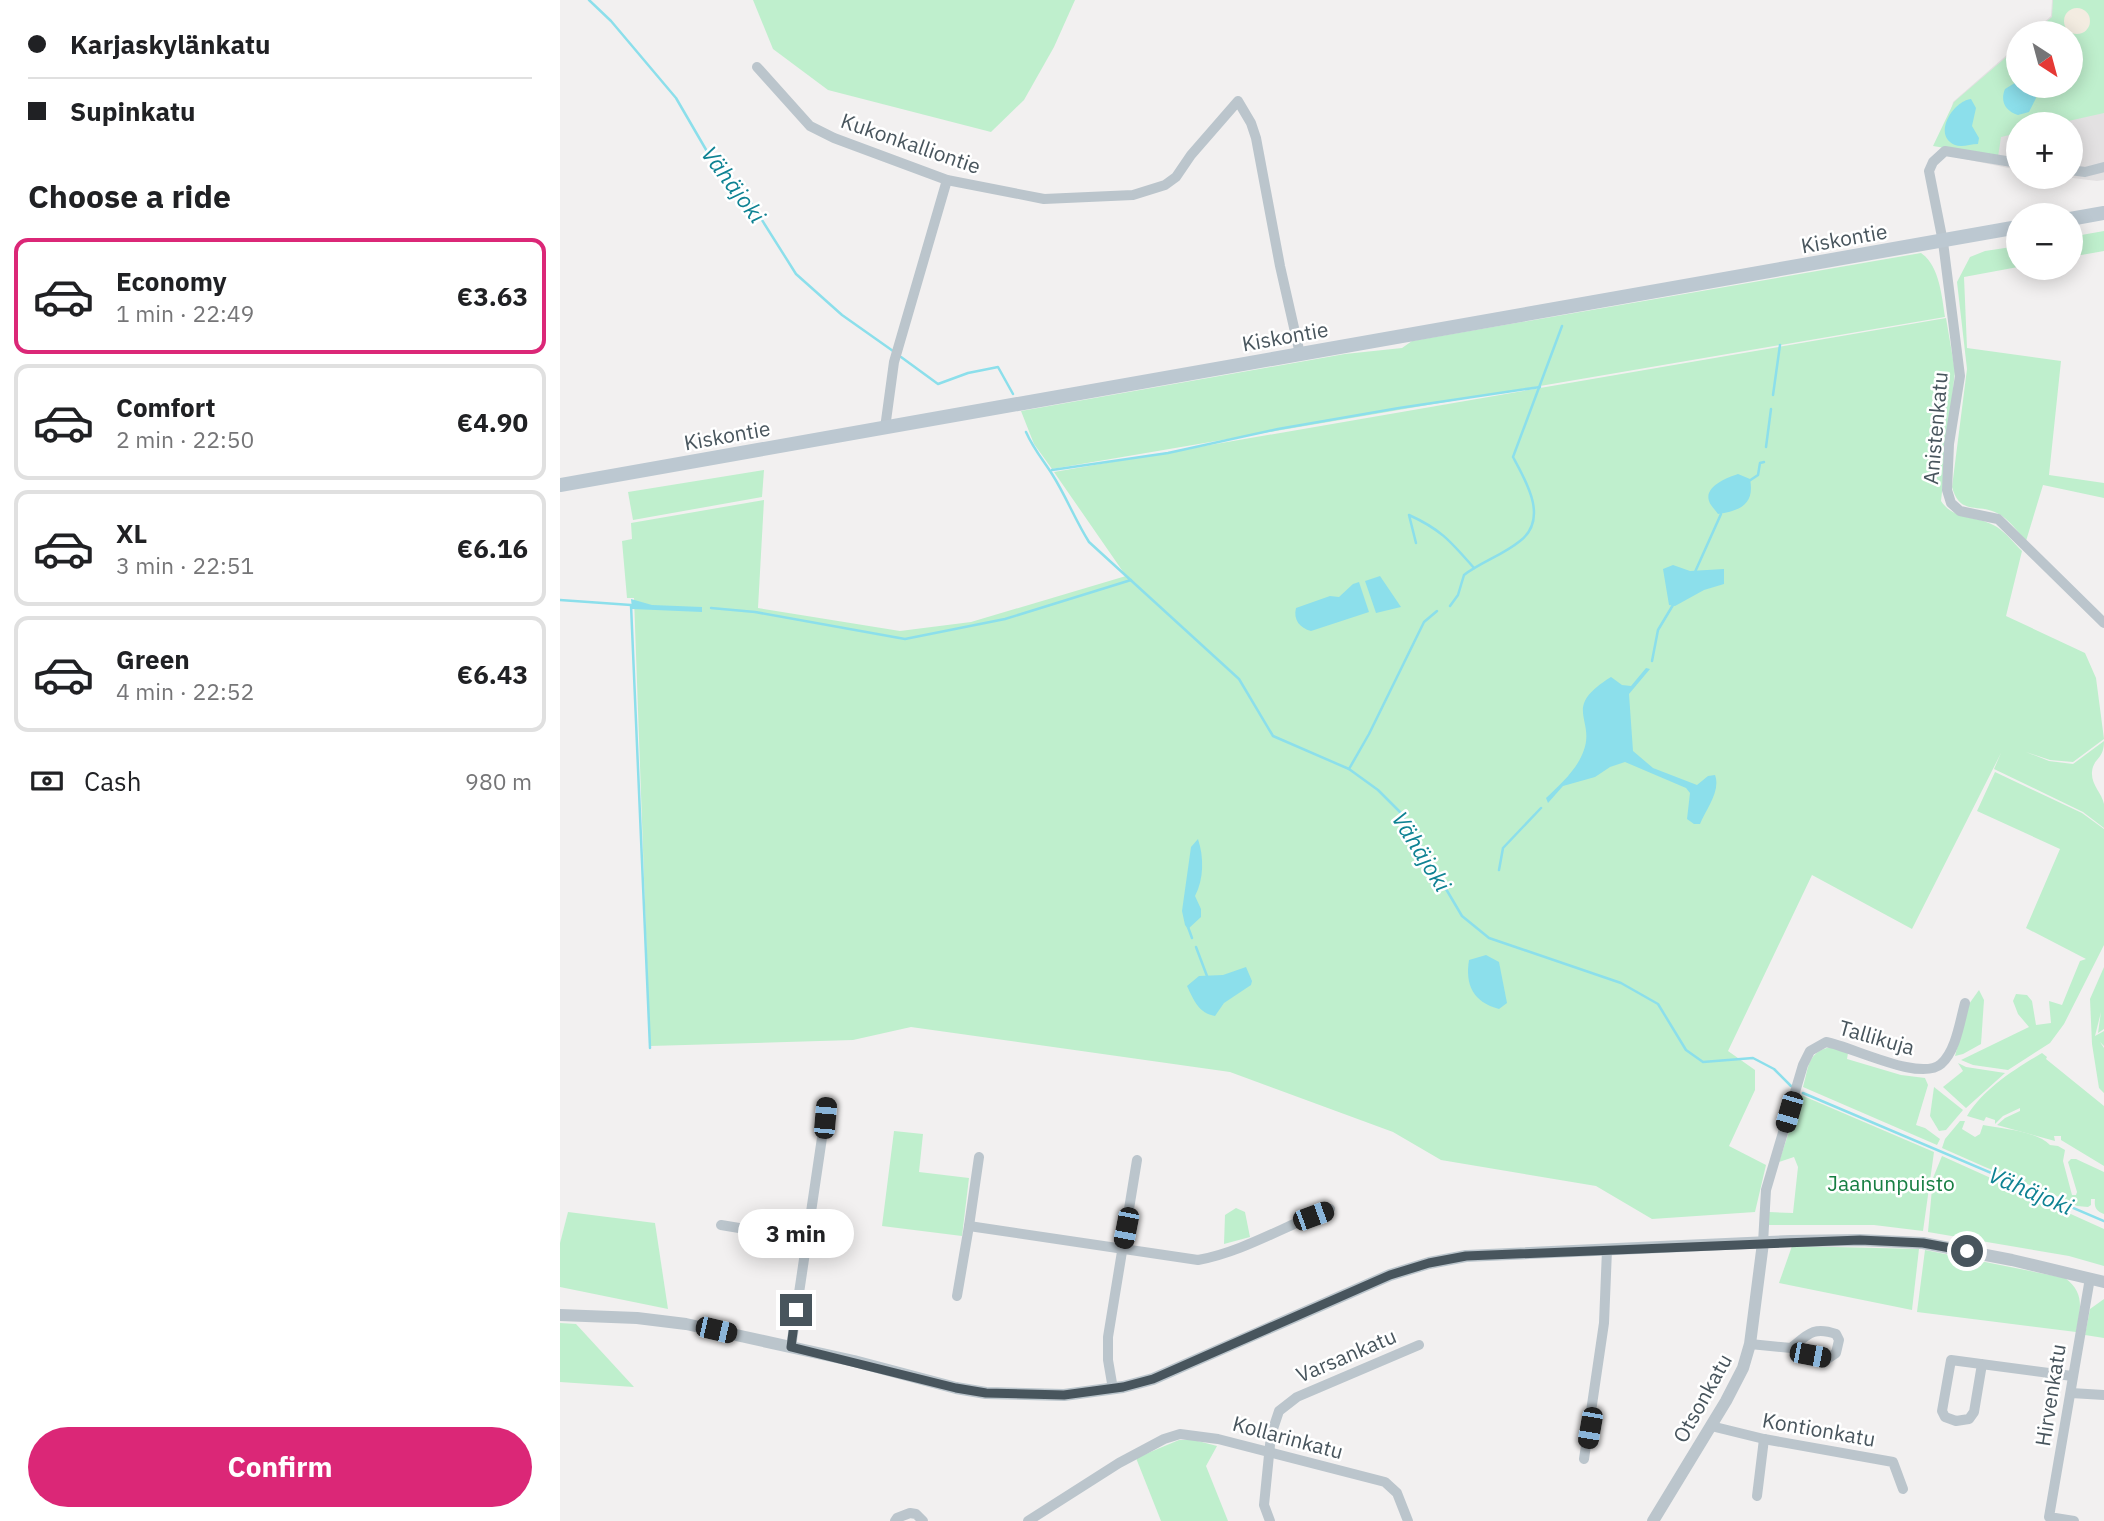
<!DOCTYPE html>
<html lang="en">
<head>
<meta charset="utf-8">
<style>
	body { margin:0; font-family:"IBM Plex Sans",sans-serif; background:#f2f2f2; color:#202124; height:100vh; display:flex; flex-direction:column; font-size:26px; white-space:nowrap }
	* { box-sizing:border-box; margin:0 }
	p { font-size:23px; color:#757577 }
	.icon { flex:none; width:38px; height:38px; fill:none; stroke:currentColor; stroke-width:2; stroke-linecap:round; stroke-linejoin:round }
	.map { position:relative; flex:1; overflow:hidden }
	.drawer { display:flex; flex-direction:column; background:#fff; width:560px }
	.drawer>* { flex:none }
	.guide { display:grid; align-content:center; height:154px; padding:0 28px; background:#fff }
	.needle { width:46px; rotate:144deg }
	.controls { position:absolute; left:1446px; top:21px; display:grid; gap:14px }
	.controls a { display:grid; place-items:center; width:77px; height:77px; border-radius:50%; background:#fff; box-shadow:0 4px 18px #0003; font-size:35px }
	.end { position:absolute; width:32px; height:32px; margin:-16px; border:9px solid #48555d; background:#fff; box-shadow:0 0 0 4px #fff }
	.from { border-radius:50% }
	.bubble { position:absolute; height:49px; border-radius:24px; background:#fff; box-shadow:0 4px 18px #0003; font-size:23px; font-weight:700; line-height:49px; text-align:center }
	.car { position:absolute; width:21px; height:42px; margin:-21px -10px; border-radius:9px; box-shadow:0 0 5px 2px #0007; background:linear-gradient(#222 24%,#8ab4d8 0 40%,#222 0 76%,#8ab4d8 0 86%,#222 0) }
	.guide b { display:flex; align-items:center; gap:24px; height:66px; font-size:26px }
	.guide b+b { border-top:2px solid #e0e0e0 }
	.guide i { width:18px; height:18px; background:#202124 }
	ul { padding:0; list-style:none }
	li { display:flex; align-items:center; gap:21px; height:116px; margin:0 14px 10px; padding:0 14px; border:4px solid #e0e0e0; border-radius:14px }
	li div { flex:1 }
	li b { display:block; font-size:26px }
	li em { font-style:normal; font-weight:700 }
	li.on { border-color:#db2777 }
	li>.icon { width:63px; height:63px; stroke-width:1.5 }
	h2 { padding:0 28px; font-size:32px; line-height:84px }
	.pay { display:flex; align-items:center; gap:18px; height:77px; padding:0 28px; font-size:26px }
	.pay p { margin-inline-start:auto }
	.primary-button { display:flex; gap:14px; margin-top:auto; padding:14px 28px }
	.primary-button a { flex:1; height:80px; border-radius:42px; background:#db2777; color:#fff; font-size:28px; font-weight:700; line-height:80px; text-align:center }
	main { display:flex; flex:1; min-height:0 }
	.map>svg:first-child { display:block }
	.education { fill:#e3e1e2 }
	.green { fill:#bfefcd }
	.sand { fill:#f3ece1 }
	.water { fill:#8cdfeb }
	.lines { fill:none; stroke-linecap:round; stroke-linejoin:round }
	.stream { stroke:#8cdfeb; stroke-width:2.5 }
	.minor { stroke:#bbc5cc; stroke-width:10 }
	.tertiary { stroke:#bbc5cc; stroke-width:12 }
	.secondary { stroke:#bcc8d1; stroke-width:14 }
	.route { stroke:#48555d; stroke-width:9 }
	.labels { text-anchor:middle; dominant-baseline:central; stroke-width:5; stroke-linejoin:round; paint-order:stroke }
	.street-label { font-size:21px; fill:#48555d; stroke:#fff }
	.park-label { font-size:21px; fill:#187f43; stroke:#fff }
	.water-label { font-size:23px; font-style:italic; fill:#0e8293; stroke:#fff }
</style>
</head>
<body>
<main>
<section class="drawer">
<div class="guide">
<b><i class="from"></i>Karjaskylänkatu</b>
<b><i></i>Supinkatu</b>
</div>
<h2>Choose a ride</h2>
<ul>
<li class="on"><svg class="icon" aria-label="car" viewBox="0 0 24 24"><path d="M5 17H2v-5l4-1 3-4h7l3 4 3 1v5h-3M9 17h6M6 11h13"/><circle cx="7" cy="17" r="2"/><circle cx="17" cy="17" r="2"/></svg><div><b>Economy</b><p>1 min · 22:49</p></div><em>€3.63</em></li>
<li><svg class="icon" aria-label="car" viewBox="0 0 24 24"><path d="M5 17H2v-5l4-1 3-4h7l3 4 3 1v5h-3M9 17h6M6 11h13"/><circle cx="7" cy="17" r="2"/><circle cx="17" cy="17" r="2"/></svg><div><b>Comfort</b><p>2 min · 22:50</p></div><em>€4.90</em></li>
<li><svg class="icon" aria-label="car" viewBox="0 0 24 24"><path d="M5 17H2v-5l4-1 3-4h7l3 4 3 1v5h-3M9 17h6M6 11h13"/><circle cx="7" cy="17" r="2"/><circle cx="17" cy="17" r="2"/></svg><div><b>XL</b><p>3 min · 22:51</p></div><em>€6.16</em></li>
<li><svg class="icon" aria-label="car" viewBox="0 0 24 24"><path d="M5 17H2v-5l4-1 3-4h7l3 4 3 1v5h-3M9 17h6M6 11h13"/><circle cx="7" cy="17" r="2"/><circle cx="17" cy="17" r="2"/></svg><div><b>Green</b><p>4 min · 22:52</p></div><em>€6.43</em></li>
</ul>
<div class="pay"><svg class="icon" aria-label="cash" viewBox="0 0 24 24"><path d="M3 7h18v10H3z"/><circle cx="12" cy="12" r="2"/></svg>Cash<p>980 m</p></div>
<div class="primary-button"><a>Confirm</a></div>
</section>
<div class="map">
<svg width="1544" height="1521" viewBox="0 0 1544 1521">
	<rect width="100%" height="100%" fill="#f2f0f0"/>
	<!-- education -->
	<path class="education" d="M1492 0H1544V180L1537 181 1505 177H1510V124H1458V170L1380 154 1393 102 1458 45V86H1510V33H1472L1491 16Z"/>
	<!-- green -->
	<g class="green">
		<path d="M193 0H515L494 47 464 100 431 132 268 90 213 49Z"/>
		<path d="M1493 0H1544V113L1495 124H1458V133L1441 137 1438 157 1373 146 1394 102 1458 47V86H1510V33H1473L1492 17Z"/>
		<path d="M1544 231V251L1510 257V237Z"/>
		<path d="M1458 246V267L1404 277 1407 348 1501 361 1489 475 1544 483V498L1483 485 1466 541C1458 532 1448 518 1437 513 1417 503 1400 516 1392 487L1407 369 1397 282 1410 257 1425 251Z"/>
		<path d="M1361 253C1379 265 1382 296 1385 317L492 469 474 444 461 411 785 354 842 348 852 341Z"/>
		<path d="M1386 318 1395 371 1381 501C1394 521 1418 515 1437 527 1446 533 1454 543 1462 551L1446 616 1525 653 1536 678 1544 739 1513 762 1490 760 1466 752 1489 761 1513 764 1544 741C1544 760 1533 758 1532 772 1531 785 1542 793 1544 804 1544 811 1544 820 1544 828L1523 812 1434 769 1441 753 1352 929 1252 875 1168 1051 1195 1070V1090L1169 1146 1206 1165 1195 1212 1092 1219 1036 1186 881 1160 833 1132 670 1072 351 1027 293 1040 90 1046 74 598H67L62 541 72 539 71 523 204 500 198 608 340 631 411 622 566 576 494 472Z"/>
		<path d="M204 470 202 497 73 520 68 492Z"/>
		<path d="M1435 772 1522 813 1544 829V945L1504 1024 1490 1043 1448 1070 1413 1065 1401 1060 1469 1027 1458 1014 1453 1001 1456 994 1467 995 1472 1001 1476 1025 1491 1023 1489 1001 1502 1005 1520 961 1526 959 1466 928 1500 849 1417 811Z"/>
		<path d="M1544 967V1029L1538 1033 1541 1012 1535 1036 1544 1031V1046L1540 1042 1544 1048V1093L1539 1088 1532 1044 1530 999Z"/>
		<path d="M1419 990 1424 1000 1421 1044 1403 1054 1395 1056 1409 1004Z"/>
		<path d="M1271 1047 1288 1053 1287 1059 1341 1075 1365 1078 1368 1085 1356 1125 1365 1128 1380 1139 1377 1145 1243 1087C1249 1067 1247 1052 1271 1047Z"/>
		<path d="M1482 1053 1487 1057 1486 1059 1544 1106V1166L1501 1140V1136H1494L1495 1141 1437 1125 1445 1118 1460 1111V1108L1443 1116 1435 1124V1120L1426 1117 1424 1121 1407 1116C1424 1088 1455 1069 1482 1053Z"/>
		<path d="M1398 1063 1406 1067 1445 1073 1406 1108 1383 1087 1403 1071Z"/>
		<path d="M1374 1087 1403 1110 1386 1130 1379 1131 1370 1116Z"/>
		<path d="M1241 1095 1374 1152 1363 1231 1314 1225H1208L1209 1212 1233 1213 1238 1167 1234 1157 1219 1162Z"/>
		<path d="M1400 1121H1405L1402 1129 1415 1137 1420 1134 1423 1125C1444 1129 1476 1131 1490 1145L1498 1146 1505 1150 1503 1161 1512 1195H1516L1517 1192 1508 1162 1511 1159H1516L1544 1172V1214C1536 1211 1534 1207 1535 1199H1531V1205L1528 1207 1517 1206 1504 1199 1425 1167 1382 1148 1385 1139Z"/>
		<path d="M334 1131 363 1134 359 1172 409 1178 402 1236 322 1226Z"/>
		<path d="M1382 1156 1544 1229V1266L1509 1256 1368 1232 1373 1178Z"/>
		<path d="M676 1208 685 1212 690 1237 664 1244 665 1215Z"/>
		<path d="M8 1212 95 1223 108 1309 0 1287V1243Z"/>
		<path d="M1232 1246 1359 1249 1352 1310 1219 1283Z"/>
		<path d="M1365 1250 1505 1278C1526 1293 1520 1311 1516 1332L1357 1312Z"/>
		<path d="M1544 1299V1338L1525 1335 1530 1309Z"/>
		<path d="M0 1323 16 1324 74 1387 0 1382Z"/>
		<path d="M619 1440H634L657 1446 646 1466 668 1521H601L576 1458Z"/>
	</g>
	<!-- sand -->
	<circle class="sand" cx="1517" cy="21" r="13"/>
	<!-- water -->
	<g class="water">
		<path d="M1458 81V86H1470L1476 98 1469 112 1458 115C1445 111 1440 101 1445 89Z"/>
		<path d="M1411 99 1416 108 1412 126 1419 138 1418 144C1410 144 1402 148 1395 145 1372 135 1393 101 1411 99Z"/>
		<path d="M1178 474 1190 479C1195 504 1180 511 1158 514 1156 511 1153 508 1151 505 1140 488 1166 478 1178 474Z"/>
		<path d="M1113 565 1130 571 1164 569V584L1144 590 1115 606 1109 605 1103 569Z"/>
		<path d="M820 576 841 607 816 613 805 581Z"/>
		<path d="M799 582 809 612 751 631C740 628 733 620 736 608L770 596 779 597 793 584Z"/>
		<path d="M71 599 92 605 142 607V612L72 609Z"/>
		<path d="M1086 668 1090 669 1069 694 1073 751 1093 768 1137 785 1148 776 1155 775C1161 791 1146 809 1140 824H1134L1127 819 1130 793 1126 788 1065 762 1050 767 1035 777 1003 786 988 803 986 798C998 787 1014 772 1021 757 1040 719 998 710 1051 677L1062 685 1071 686Z"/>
		<path d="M638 839C644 857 644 879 635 896L641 909V917L628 929 625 925 622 911 631 847Z"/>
		<path d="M926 955 939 962 947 1003 939 1009C913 1002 905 985 909 960Z"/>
		<path d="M686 967 692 981 691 985 664 1003 655 1016C639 1013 634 1001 627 986L639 976 663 975Z"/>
	</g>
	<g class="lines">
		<!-- stream -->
		<g class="stream">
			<path d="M29 0 51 21 116 98 152 160 167 173 190 201 236 274 282 315 333 351"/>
			<path d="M341 357 378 384 408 373 438 367 453 394"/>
			<path d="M1213 395 1220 345"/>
			<path d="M466 432C473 448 483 460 492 474 506 496 515 520 529 542L679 679 713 736 789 769 818 790 841 813 902 916 929 938 1061 983 1098 1004 1126 1050 1143 1062 1193 1058 1214 1069 1231 1086"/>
			<path d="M1206 447 1211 409"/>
			<path d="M492 470 608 453 718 429 839 408 980 387"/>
			<path d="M1189 481 1198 475 1200 463 1204 462"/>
			<path d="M856 543 849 515C882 530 891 542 914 568"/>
			<path d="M1135 572 1161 514"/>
			<path d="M0 600 71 605 90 1048"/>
			<path d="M890 606 898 595 904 575C921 562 943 555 960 541 989 519 966 481 953 457L1002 326"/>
			<path d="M151 608 195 612 345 639 445 619 571 580"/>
			<path d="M1092 661 1098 630 1113 605"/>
			<path d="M789 769 809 734 864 622 877 611"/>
			<path d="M939 870 943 848 981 808"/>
			<path d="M628 927 632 938"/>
			<path d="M636 947 647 976"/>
			<path d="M1243 1093 1544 1221"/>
		</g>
		<!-- minor -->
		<g class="minor">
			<path d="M197 67 250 126 274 138 387 180 484 199 573 195 605 185 616 177 631 155 678 101 691 123 696 138 720 266 740 354"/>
			<path d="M1458 163 1385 151 1373 162 1369 171 1383 242 1400 376 1389 444 1387 490 1391 503 1400 511 1438 519 1544 623"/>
			<path d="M1510 170 1525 172 1544 167"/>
			<path d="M325 428 334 362 387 180"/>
			<path d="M419 1157 409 1226 638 1260C683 1252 726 1225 770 1209"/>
			<path d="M161 1225 246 1239"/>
			<path d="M1203 1243 1206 1190 1243 1065 1250 1051 1266 1042C1293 1047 1360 1082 1381 1064 1396 1051 1400 1021 1405 1003"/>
			<path d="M397 1296 409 1226"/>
			<path d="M1190 1344 1231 1348 1267 1359 1276 1353 1279 1340 1276 1334C1254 1326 1248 1334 1231 1348"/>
			<path d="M231 1347 267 1104"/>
			<path d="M1422 1364 1414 1412 1409 1419 1396 1421 1385 1417 1382 1411 1391 1360 1512 1376"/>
			<path d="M553 1389 548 1360V1337L577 1160"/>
			<path d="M1511 1393 1544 1395"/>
			<path d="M1151 1426 1204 1439 1333 1462 1343 1489"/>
			<path d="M1024 1459 1044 1323 1047 1250"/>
			<path d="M1197 1496 1204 1439"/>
			<path d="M335 1521 337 1518 350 1513 356 1514 363 1521"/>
			<path d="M468 1521 559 1463 604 1439 620 1434 658 1439 825 1482 837 1493 848 1521"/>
			<path d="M710 1521 704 1505 711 1435 719 1411 737 1397 859 1345"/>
			<path d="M1514 1521 1489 1517 1530 1278"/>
		</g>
		<!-- tertiary -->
		<g class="tertiary">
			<path d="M0 1315 77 1318 126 1324 294 1361 396 1388 426 1393 504 1395 563 1387 593 1379 830 1275 869 1263 906 1256 1230 1241 1300 1240 1363 1243 1452 1260 1544 1282"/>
			<path d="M1093 1521 1166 1401 1183 1368 1190 1344 1203 1243"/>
		</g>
		<!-- secondary -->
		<g class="secondary">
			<path d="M1510 219 1544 213"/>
			<path d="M0 485 1458 227"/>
		</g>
	</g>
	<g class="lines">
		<!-- route -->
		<path class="route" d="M236 1310 231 1347 396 1388 426 1393 504 1395 563 1387 593 1379 830 1275 869 1263 906 1256 1300 1240 1363 1243 1407 1251"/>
	</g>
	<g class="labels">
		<!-- street labels -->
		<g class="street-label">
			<text transform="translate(351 143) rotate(19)">Kukonkalliontie</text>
			<text transform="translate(1284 238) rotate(-10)">Kiskontie</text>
			<text transform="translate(725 336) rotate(-10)">Kiskontie</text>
			<text transform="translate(1375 428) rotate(-85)">Anistenkatu</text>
			<text transform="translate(167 435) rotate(-10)">Kiskontie</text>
			<text transform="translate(1317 1037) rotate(16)">Tallikuja</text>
			<text transform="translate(786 1355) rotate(-23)">Varsankatu</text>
			<text transform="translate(1490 1395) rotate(-81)">Hirvenkatu</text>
			<text transform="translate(1142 1398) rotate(-61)">Otsonkatu</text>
			<text transform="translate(1259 1429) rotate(10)">Kontionkatu</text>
			<text transform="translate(728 1437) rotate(15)">Kollarinkatu</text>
		</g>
		<!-- park labels -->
		<g class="park-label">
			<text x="1331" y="1183">Jaanunpuisto</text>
		</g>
		<!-- water labels -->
		<g class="water-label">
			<text transform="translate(174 184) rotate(53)">Vähäjoki</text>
			<text transform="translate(862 851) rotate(58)">Vähäjoki</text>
			<text transform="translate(1471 1190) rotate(23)">Vähäjoki</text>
		</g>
	</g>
</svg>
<div class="controls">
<a><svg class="needle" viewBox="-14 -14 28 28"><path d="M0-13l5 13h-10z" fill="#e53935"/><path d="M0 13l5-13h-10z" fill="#757577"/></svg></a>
<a>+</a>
<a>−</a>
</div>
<i class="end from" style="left:1407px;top:1251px"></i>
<i class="end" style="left:236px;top:1310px"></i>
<div class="bubble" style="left:178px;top:1209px;width:116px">3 min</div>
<i class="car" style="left:1229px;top:1112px;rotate:196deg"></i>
<i class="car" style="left:265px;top:1118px;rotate:5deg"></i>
<i class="car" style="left:753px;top:1216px;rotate:70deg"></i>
<i class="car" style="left:566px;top:1228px;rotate:191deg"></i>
<i class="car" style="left:156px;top:1330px;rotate:103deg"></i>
<i class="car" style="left:1250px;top:1355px;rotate:101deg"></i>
<i class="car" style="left:1030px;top:1428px;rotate:190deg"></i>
</div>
</main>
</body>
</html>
